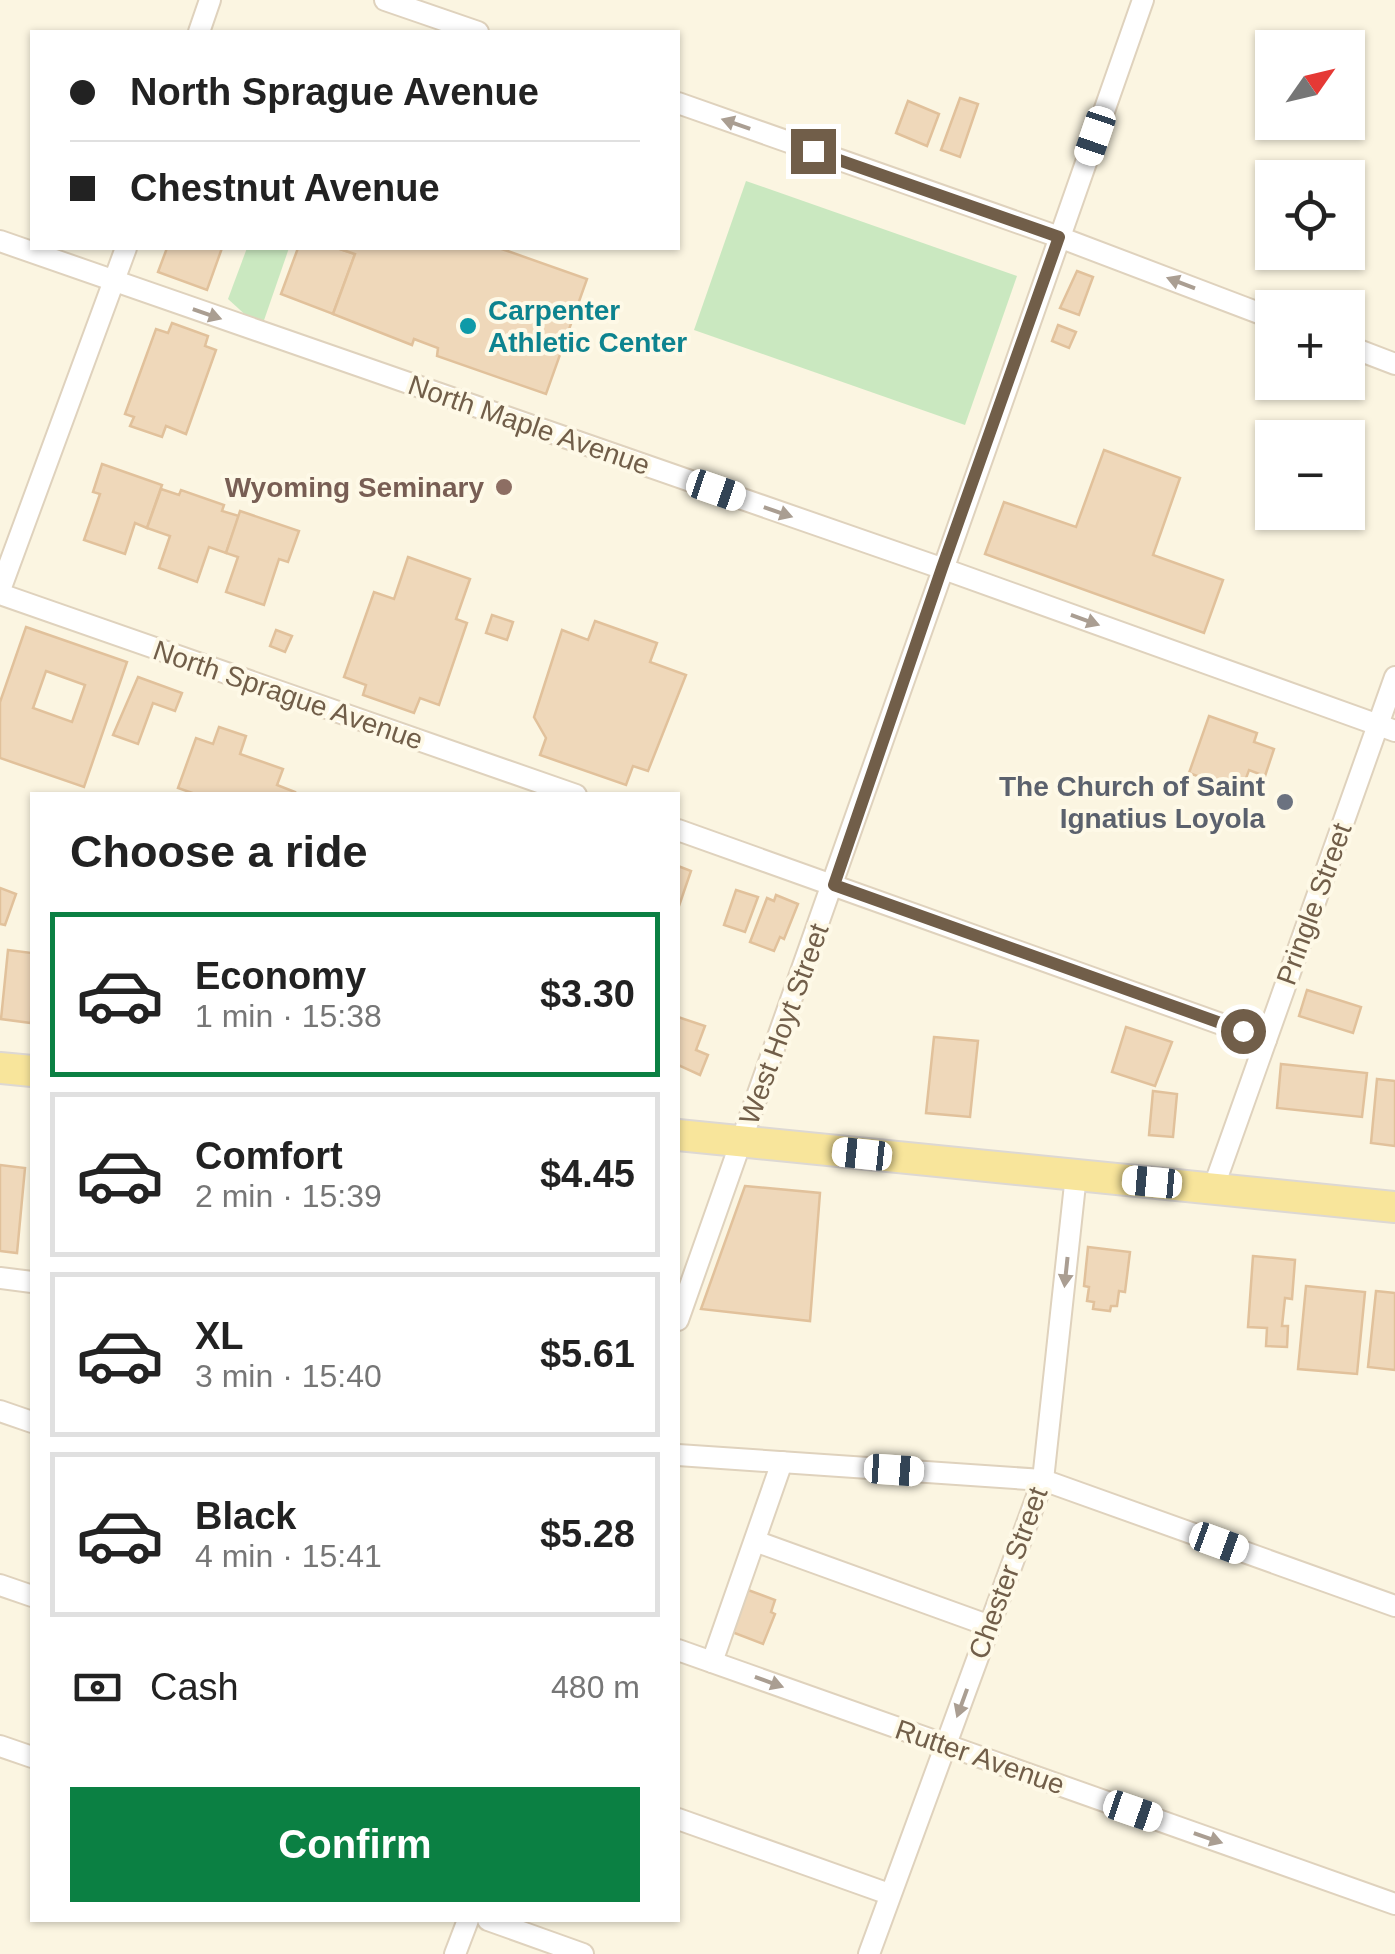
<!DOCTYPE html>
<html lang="en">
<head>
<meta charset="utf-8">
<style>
	body { margin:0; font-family:Helvetica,sans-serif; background:#f2f2f2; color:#222; height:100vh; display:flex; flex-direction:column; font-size:38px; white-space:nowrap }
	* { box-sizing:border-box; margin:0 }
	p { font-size:32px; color:#767676 }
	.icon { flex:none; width:55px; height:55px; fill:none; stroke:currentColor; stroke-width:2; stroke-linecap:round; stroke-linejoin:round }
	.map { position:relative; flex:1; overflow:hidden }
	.side { position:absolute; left:30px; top:792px; width:650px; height:1130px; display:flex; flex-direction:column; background:#fff; border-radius:0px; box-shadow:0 2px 8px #0004 }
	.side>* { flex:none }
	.hud { position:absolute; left:30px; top:30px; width:650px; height:220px; border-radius:0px; box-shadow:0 2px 8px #0004; display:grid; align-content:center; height:220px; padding:0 40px; background:#fff }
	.needle { width:65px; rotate:56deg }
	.fabs { position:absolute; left:1255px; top:30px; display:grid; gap:20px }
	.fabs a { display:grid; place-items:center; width:110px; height:110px; border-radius:0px; background:#fff; box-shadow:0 2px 8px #0004; font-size:50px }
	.end { position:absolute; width:45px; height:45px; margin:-22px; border:12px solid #715e49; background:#fff; box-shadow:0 0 0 5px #fff }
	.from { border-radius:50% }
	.car { position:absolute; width:30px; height:60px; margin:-30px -15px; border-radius:12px; box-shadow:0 0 8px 2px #0007; background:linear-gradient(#fff 24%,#345 0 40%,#fff 0 76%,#345 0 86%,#fff 0) }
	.hud b { display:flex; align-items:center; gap:35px; height:95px; font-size:38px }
	.hud b+b { border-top:2px solid #e0e0e0 }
	.hud i { width:25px; height:25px; background:#222 }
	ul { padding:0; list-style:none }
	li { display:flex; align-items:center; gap:30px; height:165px; margin:0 20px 15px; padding:0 20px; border:5px solid #e0e0e0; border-radius:0px }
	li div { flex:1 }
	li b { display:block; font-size:38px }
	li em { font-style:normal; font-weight:700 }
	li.current { border-color:#0b8043 }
	li>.icon { width:90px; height:90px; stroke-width:1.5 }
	h2 { padding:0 40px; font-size:45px; line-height:120px }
	.pay { display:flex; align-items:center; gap:25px; height:110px; padding:0 40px; font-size:38px }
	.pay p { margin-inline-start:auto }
	.action { display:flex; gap:20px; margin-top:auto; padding:20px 40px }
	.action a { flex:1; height:115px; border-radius:0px; background:#0b8043; color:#fff; font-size:40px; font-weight:700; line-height:115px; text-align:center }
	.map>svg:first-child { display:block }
	.green { fill:#cae8c0 }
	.building { fill:#efd8ba; stroke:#e1c19b; stroke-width:2.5; fill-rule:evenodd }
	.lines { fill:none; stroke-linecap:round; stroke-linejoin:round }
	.minor-casing { stroke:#dfd2bd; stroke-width:24 }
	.primary-casing { stroke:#ddd8d3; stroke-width:34 }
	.minor { stroke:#fff; stroke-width:20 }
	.primary { stroke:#f8e59b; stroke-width:30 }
	.oneway { fill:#aa9e92 }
	.route { stroke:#715e49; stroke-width:12 }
	.culture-dot { fill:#0f9aa8; stroke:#fef9e7; stroke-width:4 }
	.education-dot { fill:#8d6e63; stroke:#fef9e7; stroke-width:4 }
	.worship-dot { fill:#6b7280; stroke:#fef9e7; stroke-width:4 }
	.labels { text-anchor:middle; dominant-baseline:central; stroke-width:8; stroke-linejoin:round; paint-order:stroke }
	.culture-label { font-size:28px; font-weight:bold; fill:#0d838f; stroke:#fef9e7; text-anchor:start }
	.street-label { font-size:28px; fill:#715e49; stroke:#fef9e7 }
	.education-label { font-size:28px; font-weight:bold; fill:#785e54; stroke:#fef9e7; text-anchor:end }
	.worship-label { font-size:28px; font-weight:bold; fill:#5b616d; stroke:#fef9e7; text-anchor:end }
</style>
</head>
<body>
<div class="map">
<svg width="1395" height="1954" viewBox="0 0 1395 1954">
	<rect width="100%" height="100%" fill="#fbf5e1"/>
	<!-- green -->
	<g class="green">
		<path d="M746 181 1017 276 965 425 694 330Z"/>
		<path d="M247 248H289L261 329 228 299Z"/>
	</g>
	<!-- building -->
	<g class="building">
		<path d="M960 98 978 104 960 157 941 150Z"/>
		<path d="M908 101 939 114 927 146 896 133Z"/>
		<path d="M167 248H222L207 290 158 272Z"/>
		<path d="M298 248H337L355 254 333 314 281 294Z"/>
		<path d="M337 248H499L587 279 546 394 437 356 438 348 414 339 412 345 333 314 355 254Z"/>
		<path d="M1077 271 1093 277 1079 315 1060 308Z"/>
		<path d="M172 323 208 336 205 346 216 350 186 434 166 426 162 437 130 426 134 417 125 414 156 329 168 333Z"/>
		<path d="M1058 325 1076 332 1069 348 1052 341Z"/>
		<path d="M1104 450 1180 478 1153 555 1223 580 1204 633 985 554 1004 502 1076 527Z"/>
		<path d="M102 464 162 485 147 528 135 523 125 554 84 540 100 494 93 492Z"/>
		<path d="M161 489 179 495 181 490 224 505 222 511 239 516 226 553 209 547 197 582 159 568 170 536 147 528Z"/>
		<path d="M240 511 299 531 288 562 279 559 264 605 226 592 238 557 226 553Z"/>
		<path d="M408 557 470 579 456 619 467 623 439 705 420 698 414 713 363 695 366 685 344 677 374 592 394 599Z"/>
		<path d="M492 615 513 622 507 640 486 633Z"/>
		<path d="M595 621 657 643 650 662 686 675 648 771 633 766 626 785 540 755 546 738 534 717 562 630 588 640Z"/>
		<path d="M26 627 127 662 84 787 0 758V702ZM46 671 85 685 72 722 33 708Z"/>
		<path d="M276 630 292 636 285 652 270 646Z"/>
		<path d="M138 677 182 693 175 711 153 703 138 744 113 735Z"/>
		<path d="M1209 716 1257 733 1254 742 1274 749 1265 776 1249 770 1241 792 1189 773Z"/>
		<path d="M219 727 246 736 240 754 283 769 277 785 295 792 294 795H198L178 788 196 738 213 744Z"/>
		<path d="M678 866 691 871 679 906H678Z"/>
		<path d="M0 888 16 894 5 925 0 924Z"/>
		<path d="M736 890 758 897 745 932 724 925Z"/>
		<path d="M776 895 798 904 784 939 780 937 774 951 750 942 767 898 774 901Z"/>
		<path d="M8 950 32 953 31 1023 1 1019Z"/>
		<path d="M1307 990 1361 1007 1353 1033 1299 1016Z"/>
		<path d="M678 1017 705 1026 696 1050 708 1055 700 1075 678 1065Z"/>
		<path d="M1126 1027 1172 1042 1155 1086 1112 1072Z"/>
		<path d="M934 1037 978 1041 970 1117 926 1113Z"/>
		<path d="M1281 1064 1367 1073 1362 1117 1277 1108Z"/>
		<path d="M1377 1079 1395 1081V1146L1371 1143Z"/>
		<path d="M1153 1091 1177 1094 1173 1137 1149 1135Z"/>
		<path d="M0 1165 25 1168 17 1253 0 1251Z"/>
		<path d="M745 1186 820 1193 810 1321 701 1309Z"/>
		<path d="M1088 1247 1130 1252 1125 1292 1119 1291 1117 1306H1111L1110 1311 1093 1309 1094 1302 1087 1301 1089 1287 1084 1286Z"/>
		<path d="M1253 1256 1295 1260 1292 1299 1285 1298 1282 1326H1288L1287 1347 1266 1346 1267 1328 1248 1327Z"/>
		<path d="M1306 1286 1365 1292 1357 1374 1298 1369Z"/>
		<path d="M1376 1291 1395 1293V1370L1368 1367Z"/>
		<path d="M748 1590 775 1600 771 1612 775 1614 763 1644 732 1632Z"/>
	</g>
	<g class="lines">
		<!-- minor casing -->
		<g class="minor-casing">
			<g id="minor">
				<path d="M385 0 478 32"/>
				<path d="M199 32 210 0"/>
				<path d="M678 103 1059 237 1272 318"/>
				<path d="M0 241 941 568 1395 731"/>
				<path d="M1348 346 1395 364"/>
				<path d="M0 590 126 248"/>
				<path d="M0 594 576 795"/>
				<path d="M678 830 1266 1040"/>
				<path d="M1213 1189 1395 677"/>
				<path d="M0 1278 32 1282"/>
				<path d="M678 1320C836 881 988 440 1143 0"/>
				<path d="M0 1411 32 1422"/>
				<path d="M678 1455 1043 1480 1395 1606"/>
				<path d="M755 1541 990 1626"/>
				<path d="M0 1585 32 1596"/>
				<path d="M678 1650 1395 1904"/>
				<path d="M712 1662 782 1462"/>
				<path d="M0 1746 32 1757"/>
				<path d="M678 1819 889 1894"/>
				<path d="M488 1920 583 1954"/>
				<path d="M455 1954 468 1920"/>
				<path d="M869 1954 1043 1480 1076 1175"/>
			</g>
		</g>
		<!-- primary casing -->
		<g class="primary-casing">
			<g id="primary">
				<path d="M0 1068 32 1071"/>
				<path d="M678 1135 1395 1207"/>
			</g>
		</g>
		<!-- minor -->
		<use href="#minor" class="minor"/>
		<!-- primary -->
		<use href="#primary" class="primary"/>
	</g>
	<!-- one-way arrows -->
	<defs><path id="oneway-solid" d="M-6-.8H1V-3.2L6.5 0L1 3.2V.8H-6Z" transform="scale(2.5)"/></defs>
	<g class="oneway">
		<use href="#oneway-solid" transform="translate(736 124) rotate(-161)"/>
		<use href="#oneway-solid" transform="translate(1181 283) rotate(-159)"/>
		<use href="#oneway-solid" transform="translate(207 314) rotate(19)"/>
		<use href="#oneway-solid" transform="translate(778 512) rotate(19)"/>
		<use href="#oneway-solid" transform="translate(1085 620) rotate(20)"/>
		<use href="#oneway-solid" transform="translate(1066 1272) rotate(96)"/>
		<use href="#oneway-solid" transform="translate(769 1682) rotate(20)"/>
		<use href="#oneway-solid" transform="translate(962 1703) rotate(110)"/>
		<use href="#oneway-solid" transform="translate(1208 1838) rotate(19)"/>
	</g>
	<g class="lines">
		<!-- route -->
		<path class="route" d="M813 151 1059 237 942 568 834 885 1243 1031"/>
	</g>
	<!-- markers -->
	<circle class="culture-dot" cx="468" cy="326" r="10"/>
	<circle class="education-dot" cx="504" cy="487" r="10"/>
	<circle class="worship-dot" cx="1285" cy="802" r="10"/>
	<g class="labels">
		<!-- culture labels -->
		<g class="culture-label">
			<text x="488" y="310">Carpenter<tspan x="488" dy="32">Athletic Center</tspan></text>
		</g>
		<!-- street labels -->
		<g class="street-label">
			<text transform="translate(529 425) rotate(19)">North Maple Avenue</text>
			<text transform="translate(288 695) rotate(19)">North Sprague Avenue</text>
			<text transform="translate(1314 904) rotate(-70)">Pringle Street</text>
			<text transform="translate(784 1024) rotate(-70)">West Hoyt Street</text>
			<text transform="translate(1008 1573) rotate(-70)">Chester Street</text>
			<text transform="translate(980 1757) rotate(19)">Rutter Avenue</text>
		</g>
		<!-- education labels -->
		<g class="education-label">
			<text x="484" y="487">Wyoming Seminary</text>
		</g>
		<!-- worship labels -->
		<g class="worship-label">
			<text x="1265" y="786">The Church of Saint<tspan x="1265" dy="32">Ignatius Loyola</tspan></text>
		</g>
	</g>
</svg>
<div class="fabs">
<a><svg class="needle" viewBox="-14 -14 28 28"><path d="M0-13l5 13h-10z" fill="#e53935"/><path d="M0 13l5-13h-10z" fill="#767676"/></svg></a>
<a><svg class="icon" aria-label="locate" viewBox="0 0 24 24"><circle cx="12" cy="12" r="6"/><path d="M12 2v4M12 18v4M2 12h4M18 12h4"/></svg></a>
<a>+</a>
<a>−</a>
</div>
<i class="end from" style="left:1243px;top:1031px"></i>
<i class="end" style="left:813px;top:151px"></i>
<i class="car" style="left:1095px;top:136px;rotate:199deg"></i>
<i class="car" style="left:716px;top:490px;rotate:109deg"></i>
<i class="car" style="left:862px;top:1154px;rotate:276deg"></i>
<i class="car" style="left:1152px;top:1182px;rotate:275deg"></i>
<i class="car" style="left:894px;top:1470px;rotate:94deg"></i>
<i class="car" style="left:1219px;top:1543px;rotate:110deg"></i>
<i class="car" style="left:1133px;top:1811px;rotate:109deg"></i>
<div class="hud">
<b><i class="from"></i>North Sprague Avenue</b>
<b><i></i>Chestnut Avenue</b>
</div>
<section class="side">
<h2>Choose a ride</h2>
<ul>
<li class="current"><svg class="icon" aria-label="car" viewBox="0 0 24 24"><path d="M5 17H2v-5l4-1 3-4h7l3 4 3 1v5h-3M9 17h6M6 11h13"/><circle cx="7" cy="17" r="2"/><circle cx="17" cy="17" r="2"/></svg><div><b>Economy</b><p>1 min · 15:38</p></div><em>$3.30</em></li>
<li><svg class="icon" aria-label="car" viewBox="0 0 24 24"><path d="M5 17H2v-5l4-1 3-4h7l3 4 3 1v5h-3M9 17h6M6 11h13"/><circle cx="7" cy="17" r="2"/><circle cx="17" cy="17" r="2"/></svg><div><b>Comfort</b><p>2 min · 15:39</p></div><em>$4.45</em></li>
<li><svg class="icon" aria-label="car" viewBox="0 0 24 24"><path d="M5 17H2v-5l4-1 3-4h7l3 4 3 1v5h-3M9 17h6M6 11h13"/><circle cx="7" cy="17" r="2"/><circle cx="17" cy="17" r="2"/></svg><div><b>XL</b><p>3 min · 15:40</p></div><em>$5.61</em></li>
<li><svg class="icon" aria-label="car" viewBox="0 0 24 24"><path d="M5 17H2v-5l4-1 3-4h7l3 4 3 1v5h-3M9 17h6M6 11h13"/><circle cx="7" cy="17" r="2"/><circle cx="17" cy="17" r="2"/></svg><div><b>Black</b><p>4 min · 15:41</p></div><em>$5.28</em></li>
</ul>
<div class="pay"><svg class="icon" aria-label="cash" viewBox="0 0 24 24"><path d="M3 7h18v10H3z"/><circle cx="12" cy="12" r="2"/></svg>Cash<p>480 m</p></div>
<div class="action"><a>Confirm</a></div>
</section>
</div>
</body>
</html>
